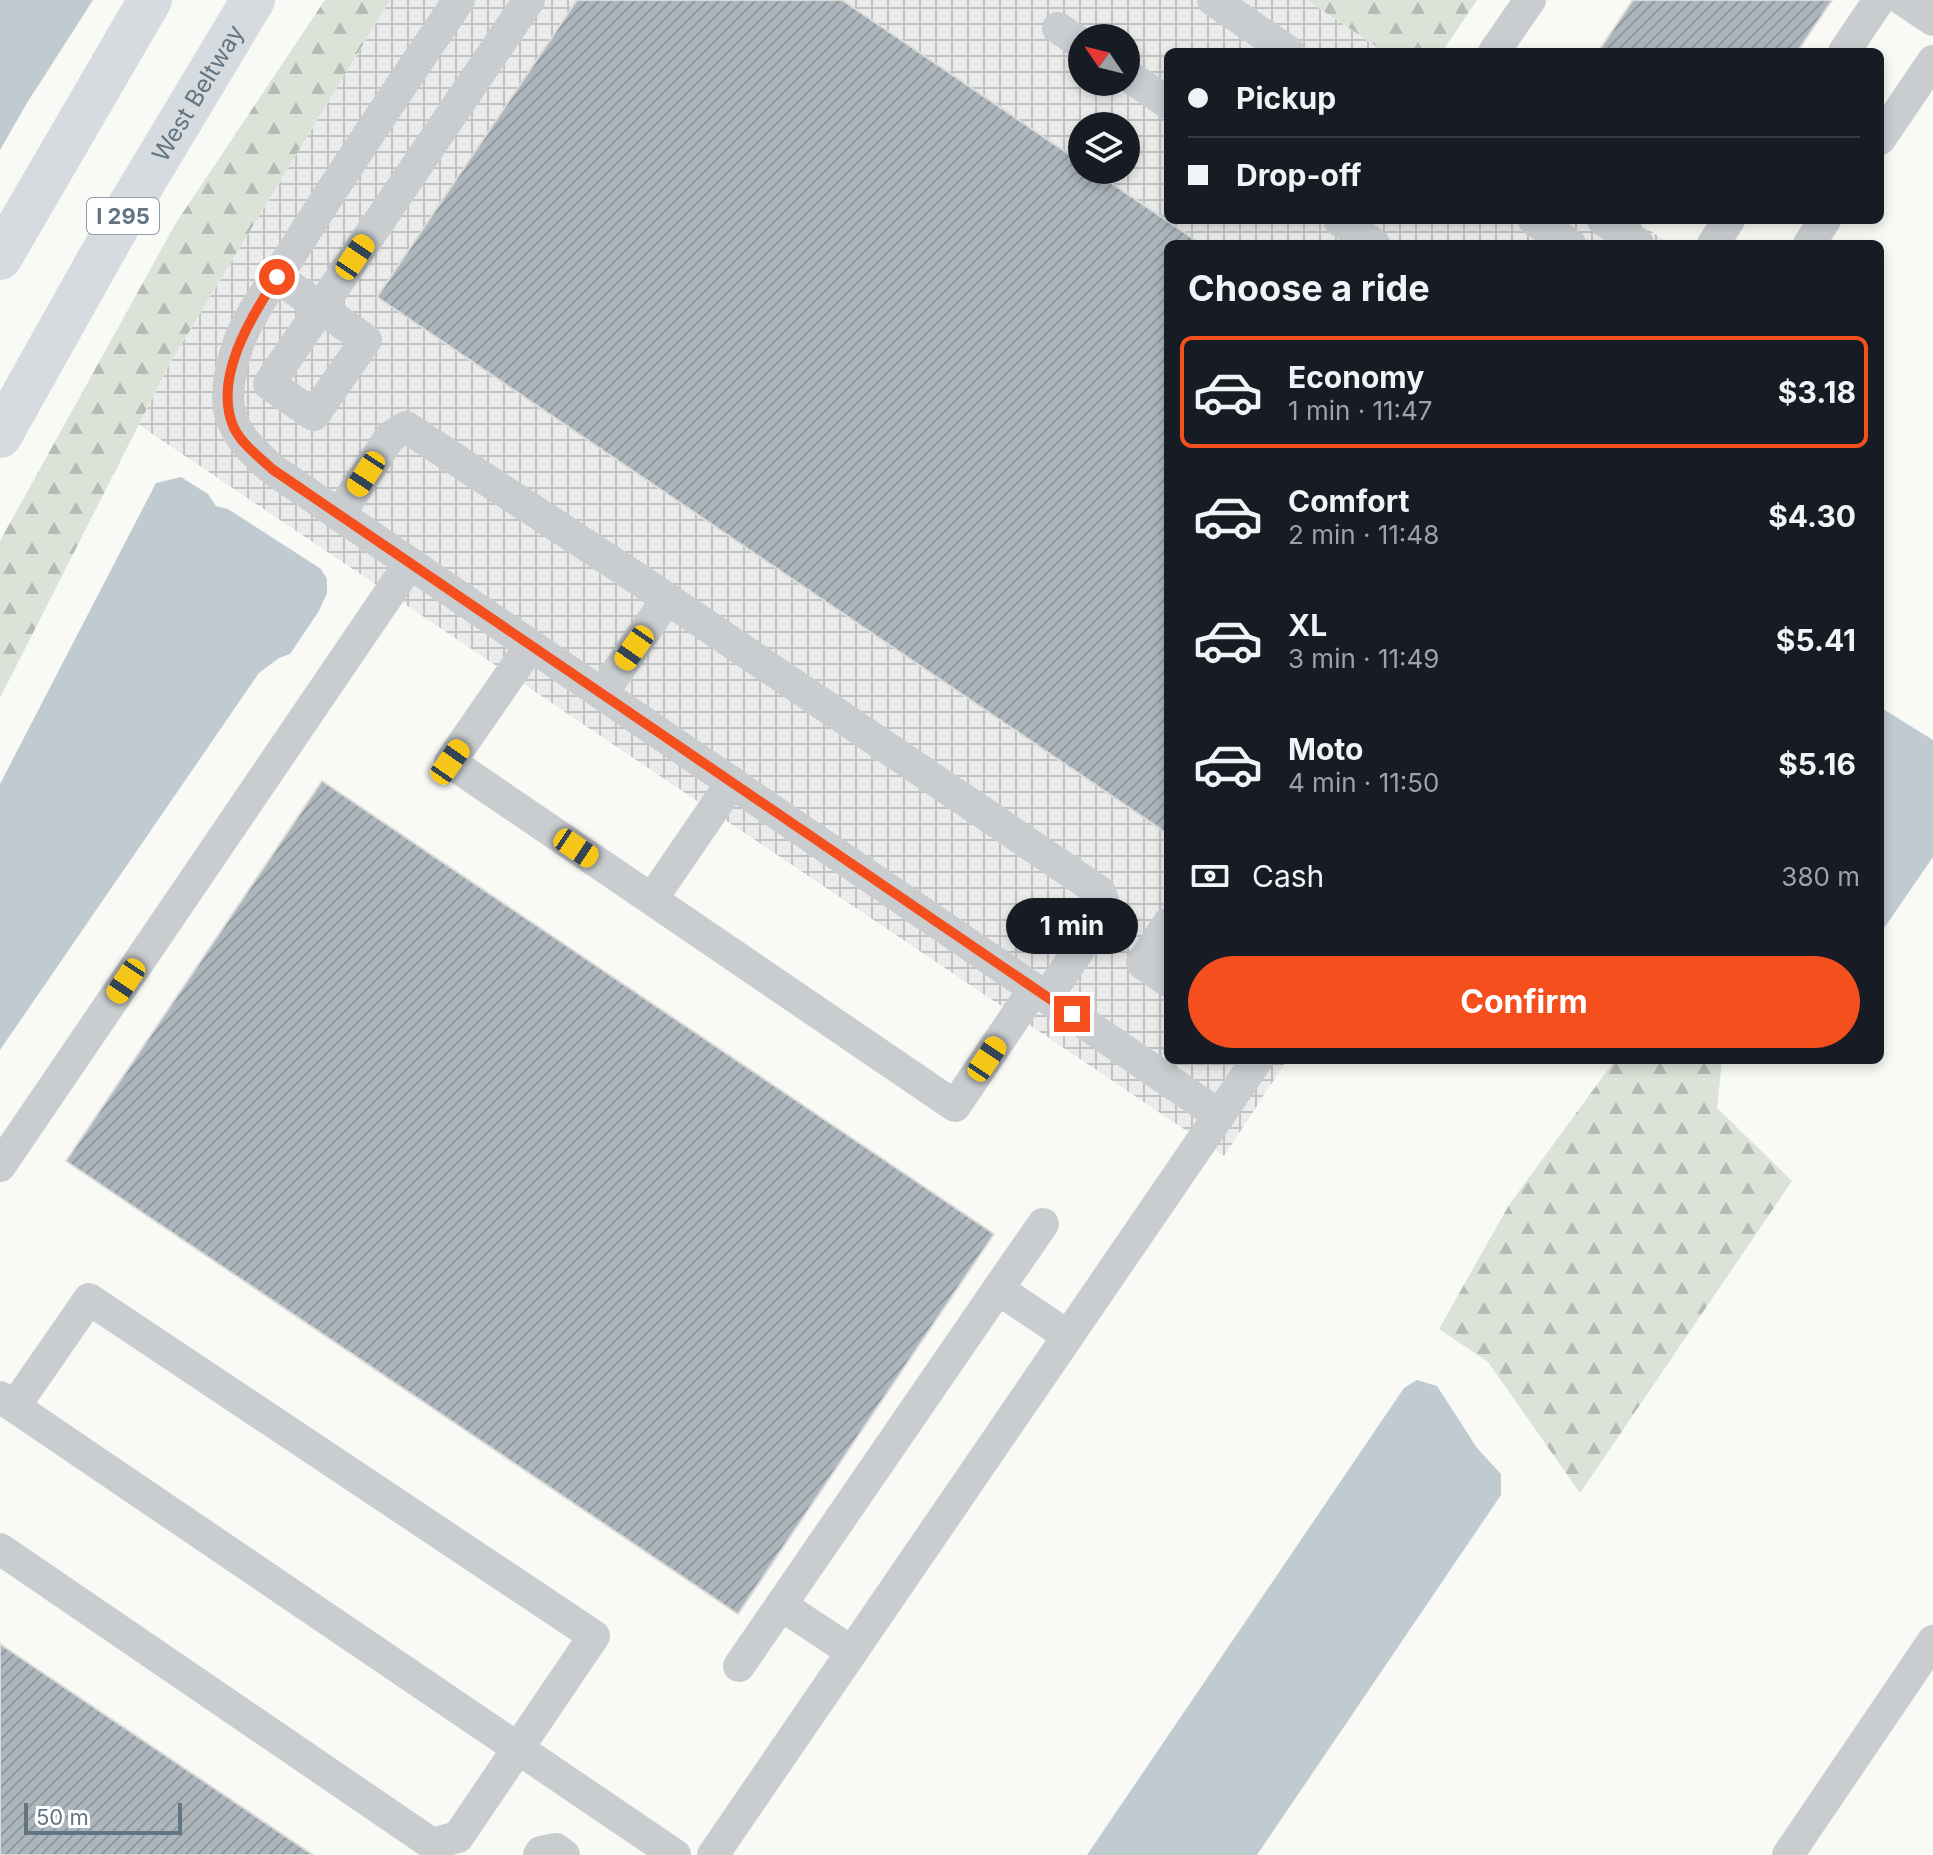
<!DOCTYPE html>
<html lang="en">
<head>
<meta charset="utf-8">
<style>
	body { margin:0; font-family:Inter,sans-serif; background:#242831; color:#f1f3f6; height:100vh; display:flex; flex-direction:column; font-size:30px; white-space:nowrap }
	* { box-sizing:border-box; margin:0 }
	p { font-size:26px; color:#9ea1a6 }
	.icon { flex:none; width:44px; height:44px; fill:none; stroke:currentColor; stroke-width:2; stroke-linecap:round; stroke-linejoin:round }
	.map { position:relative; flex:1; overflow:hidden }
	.drawer { position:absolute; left:1164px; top:240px; width:720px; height:824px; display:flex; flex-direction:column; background:#171b24; border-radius:12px; box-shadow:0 4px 12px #0003 }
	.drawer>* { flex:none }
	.top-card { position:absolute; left:1164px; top:48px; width:720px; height:176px; border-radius:12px; box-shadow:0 4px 12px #0003; display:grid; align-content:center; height:176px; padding:0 24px; background:#171b24 }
	.needle { width:52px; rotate:305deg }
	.fabs { position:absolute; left:1068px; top:24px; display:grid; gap:16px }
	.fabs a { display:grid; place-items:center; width:72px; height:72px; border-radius:50%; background:#171b24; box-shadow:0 4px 12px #0003; font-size:40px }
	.scale { position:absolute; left:24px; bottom:20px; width:158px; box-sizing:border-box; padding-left:8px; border:4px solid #617584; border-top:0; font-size:22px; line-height:28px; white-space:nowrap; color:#617584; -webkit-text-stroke:6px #fff; paint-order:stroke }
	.end { position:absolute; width:36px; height:36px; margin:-18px; border:10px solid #f44f1c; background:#fff; box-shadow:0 0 0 4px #fff }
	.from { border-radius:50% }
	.bubble { position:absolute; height:56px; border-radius:28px; background:#171b24; box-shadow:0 4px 12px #0003; font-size:26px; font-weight:700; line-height:56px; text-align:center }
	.car { position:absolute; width:24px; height:48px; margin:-24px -12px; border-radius:10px; box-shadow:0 0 6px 2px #0007; background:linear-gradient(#f5c518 24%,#345 0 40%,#f5c518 0 76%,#345 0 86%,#f5c518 0) }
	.top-card b { display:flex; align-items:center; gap:28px; height:76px; font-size:30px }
	.top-card b+b { border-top:2px solid #363941 }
	.top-card i { width:20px; height:20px; background:#f1f3f6 }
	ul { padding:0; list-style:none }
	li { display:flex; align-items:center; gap:24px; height:112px; margin:0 16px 12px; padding:0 8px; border:4px solid transparent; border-radius:12px }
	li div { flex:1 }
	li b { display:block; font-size:30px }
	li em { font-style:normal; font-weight:700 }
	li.on { border-color:#f44f1c }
	li>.icon { width:72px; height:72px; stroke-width:1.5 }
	h2 { padding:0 24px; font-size:36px; line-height:96px }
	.pay { display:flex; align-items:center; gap:20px; height:88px; padding:0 24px; font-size:30px }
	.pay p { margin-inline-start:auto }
	.button { display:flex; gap:16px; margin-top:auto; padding:16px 24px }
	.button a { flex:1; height:92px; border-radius:48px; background:#f44f1c; color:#fff; font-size:32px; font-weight:700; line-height:92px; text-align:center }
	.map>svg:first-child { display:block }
	.industrial { fill:url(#industrial-grid); fill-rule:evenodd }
	.forest { fill:url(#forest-firs) }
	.water { fill:#bfcbd0 }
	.building { fill:url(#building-hatch); stroke:#dbdbd9; stroke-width:2 }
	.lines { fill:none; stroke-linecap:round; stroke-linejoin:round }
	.minor { stroke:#c9cdd0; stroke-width:32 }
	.highway { stroke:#d6dbdf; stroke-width:44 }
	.route { stroke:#f44f1c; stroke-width:10 }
	.labels { text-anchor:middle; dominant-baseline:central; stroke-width:8; stroke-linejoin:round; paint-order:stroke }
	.shield { fill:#fff; stroke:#909ea9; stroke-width:2 }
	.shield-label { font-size:22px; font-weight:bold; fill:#617584 }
	.street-label { font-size:24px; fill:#617584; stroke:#fff }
</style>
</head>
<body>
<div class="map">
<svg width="1933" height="1855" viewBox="0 0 1933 1855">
	<defs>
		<pattern id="industrial-grid" width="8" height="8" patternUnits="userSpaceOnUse" patternTransform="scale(2)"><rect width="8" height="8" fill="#eaebea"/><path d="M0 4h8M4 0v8" fill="none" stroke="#c1c3c3"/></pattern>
		<pattern id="forest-firs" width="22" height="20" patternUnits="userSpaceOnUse" patternTransform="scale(2)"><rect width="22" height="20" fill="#dbe2d7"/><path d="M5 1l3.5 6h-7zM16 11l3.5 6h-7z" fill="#b5bcb4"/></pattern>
		<pattern id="building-hatch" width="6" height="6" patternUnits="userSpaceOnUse" patternTransform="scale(2)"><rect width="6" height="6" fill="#acb6bc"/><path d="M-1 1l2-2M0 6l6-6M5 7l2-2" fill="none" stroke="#8f999e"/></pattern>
	</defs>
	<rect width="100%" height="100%" fill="#f9f9f6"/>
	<!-- industrial -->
	<path class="industrial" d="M390 0H1307L1384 52H1168V220H1634L1670 244H1168V1060H1287L1224 1156 139 425 170 363ZM1082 38H1126V82H1082ZM1082 126H1126V170H1082Z"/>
	<!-- forest -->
	<g class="forest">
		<path d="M325 0H390L170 363 0 698V541L176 223Z"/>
		<path d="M1307 0H1477L1442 52H1393L1380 49Z"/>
		<path d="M1615 1060H1722L1717 1108 1792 1181 1580 1493 1488 1362 1439 1329 1509 1205Z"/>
	</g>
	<!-- water -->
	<g class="water">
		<path d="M0 0H93L27 103 0 150Z"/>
		<path d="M181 477 208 494 216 506 228 509 321 569 327 579V593L319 611 290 654 279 658 259 673 0 1050V784L156 483Z"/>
		<path d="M1880 707 1933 740V857L1880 934Z"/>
		<path d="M1417 1380 1437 1386 1477 1448 1501 1474V1495L1257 1855H1087L1404 1388Z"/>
	</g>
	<!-- building -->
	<g class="building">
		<path d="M577 0H842L1082 163V170H1092L1201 244H1168V834L377 297Z"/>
		<path d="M1633 0H1832L1797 52H1598Z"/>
		<path d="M322 781 994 1234 738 1614 66 1161Z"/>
		<path d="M0 1644 313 1855H0Z"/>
	</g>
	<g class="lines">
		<!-- minor -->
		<g class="minor">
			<path d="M459 0C404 81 349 162 297 245 278 275 254 306 240 339 233 358 228 379 228 399 229 430 251 450 272 469L1219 1115"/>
			<path d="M1213 0 1289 52"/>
			<path d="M1903 0 1933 20"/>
			<path d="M1058 28 1082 44"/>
			<path d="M1494 52 1530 0"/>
			<path d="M1844 52 1879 0"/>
			<path d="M1126 74 1168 103"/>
			<path d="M1880 139 1933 61"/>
			<path d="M1339 220 1374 244"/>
			<path d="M1534 220 1570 244"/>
			<path d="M1603 220 1638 244"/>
			<path d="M1713 244 1729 220"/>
			<path d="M1809 244 1825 220"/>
			<path d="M277 277 366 340 314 415 269 384 529 0"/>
			<path d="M339 515 390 437 406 427 641 581 1100 892 1106 910 1047 997"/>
			<path d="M531 645 450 762 955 1106 1034 989"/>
			<path d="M602 694 667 599"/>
			<path d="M652 899 732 782"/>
			<path d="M1168 924 1142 963 1168 981"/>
			<path d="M0 1166 410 563"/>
			<path d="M1043 1224 998 1289 1068 1336"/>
			<path d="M0 1397 675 1855"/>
			<path d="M0 1549 432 1844 458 1837 594 1636 89 1299 15 1406"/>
			<path d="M852 1652 781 1605 998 1289"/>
			<path d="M739 1666 781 1605"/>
			<path d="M539 1855 541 1852 556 1849 564 1855"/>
			<path d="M713 1855 1257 1060"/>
			<path d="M1788 1855 1933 1641"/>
		</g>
		<!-- highway -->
		<g class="highway">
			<path d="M0 258 150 0"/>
			<path id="s1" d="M0 436 121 220 253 0"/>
		</g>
	</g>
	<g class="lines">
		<!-- route -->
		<path class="route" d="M277 277C251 317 212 379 234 428 242 444 259 457 272 469L1072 1014"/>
	</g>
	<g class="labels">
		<!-- shield labels -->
		<rect class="shield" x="87" y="198" width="72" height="36" rx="6"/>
		<g class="shield-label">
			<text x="123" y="216">I 295</text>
		</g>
		<!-- street labels -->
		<g class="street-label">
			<text stroke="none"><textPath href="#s1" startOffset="396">West Beltway</textPath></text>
		</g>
	</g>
</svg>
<div class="fabs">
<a><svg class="needle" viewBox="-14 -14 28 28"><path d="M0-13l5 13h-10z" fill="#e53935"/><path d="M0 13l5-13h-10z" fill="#9ea1a6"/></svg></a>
<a><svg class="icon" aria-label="layers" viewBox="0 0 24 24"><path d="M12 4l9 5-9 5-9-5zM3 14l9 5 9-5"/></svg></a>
</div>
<div class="scale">50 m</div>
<i class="end from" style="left:277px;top:277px"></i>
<i class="end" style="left:1072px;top:1014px"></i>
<div class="bubble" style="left:1006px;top:898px;width:132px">1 min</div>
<i class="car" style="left:355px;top:257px;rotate:34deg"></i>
<i class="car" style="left:366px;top:474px;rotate:213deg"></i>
<i class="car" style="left:634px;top:648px;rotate:215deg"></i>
<i class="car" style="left:450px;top:762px;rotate:35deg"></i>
<i class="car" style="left:576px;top:848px;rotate:124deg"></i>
<i class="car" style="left:126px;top:981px;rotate:214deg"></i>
<i class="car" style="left:987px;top:1059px;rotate:34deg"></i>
<div class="top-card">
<b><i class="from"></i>Pickup</b>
<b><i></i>Drop-off</b>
</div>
<section class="drawer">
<h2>Choose a ride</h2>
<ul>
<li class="on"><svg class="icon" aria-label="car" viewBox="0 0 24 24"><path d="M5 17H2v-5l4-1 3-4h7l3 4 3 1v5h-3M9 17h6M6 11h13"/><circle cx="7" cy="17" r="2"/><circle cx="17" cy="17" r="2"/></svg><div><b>Economy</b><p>1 min · 11:47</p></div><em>$3.18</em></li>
<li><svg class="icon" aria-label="car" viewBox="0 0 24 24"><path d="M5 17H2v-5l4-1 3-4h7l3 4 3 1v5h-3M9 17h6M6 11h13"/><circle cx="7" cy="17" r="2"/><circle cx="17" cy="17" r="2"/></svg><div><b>Comfort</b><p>2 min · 11:48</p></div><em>$4.30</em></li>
<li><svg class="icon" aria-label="car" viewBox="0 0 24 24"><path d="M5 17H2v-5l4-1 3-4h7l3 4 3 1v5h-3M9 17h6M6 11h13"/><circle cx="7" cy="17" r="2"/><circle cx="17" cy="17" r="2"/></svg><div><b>XL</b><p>3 min · 11:49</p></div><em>$5.41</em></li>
<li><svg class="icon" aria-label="car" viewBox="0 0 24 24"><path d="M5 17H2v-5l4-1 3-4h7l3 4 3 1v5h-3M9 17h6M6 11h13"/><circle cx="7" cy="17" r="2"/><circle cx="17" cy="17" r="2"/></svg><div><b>Moto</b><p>4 min · 11:50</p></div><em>$5.16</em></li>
</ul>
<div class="pay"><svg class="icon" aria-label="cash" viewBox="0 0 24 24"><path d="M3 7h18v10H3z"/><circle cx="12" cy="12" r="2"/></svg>Cash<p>380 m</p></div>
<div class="button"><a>Confirm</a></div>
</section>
</div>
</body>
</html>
